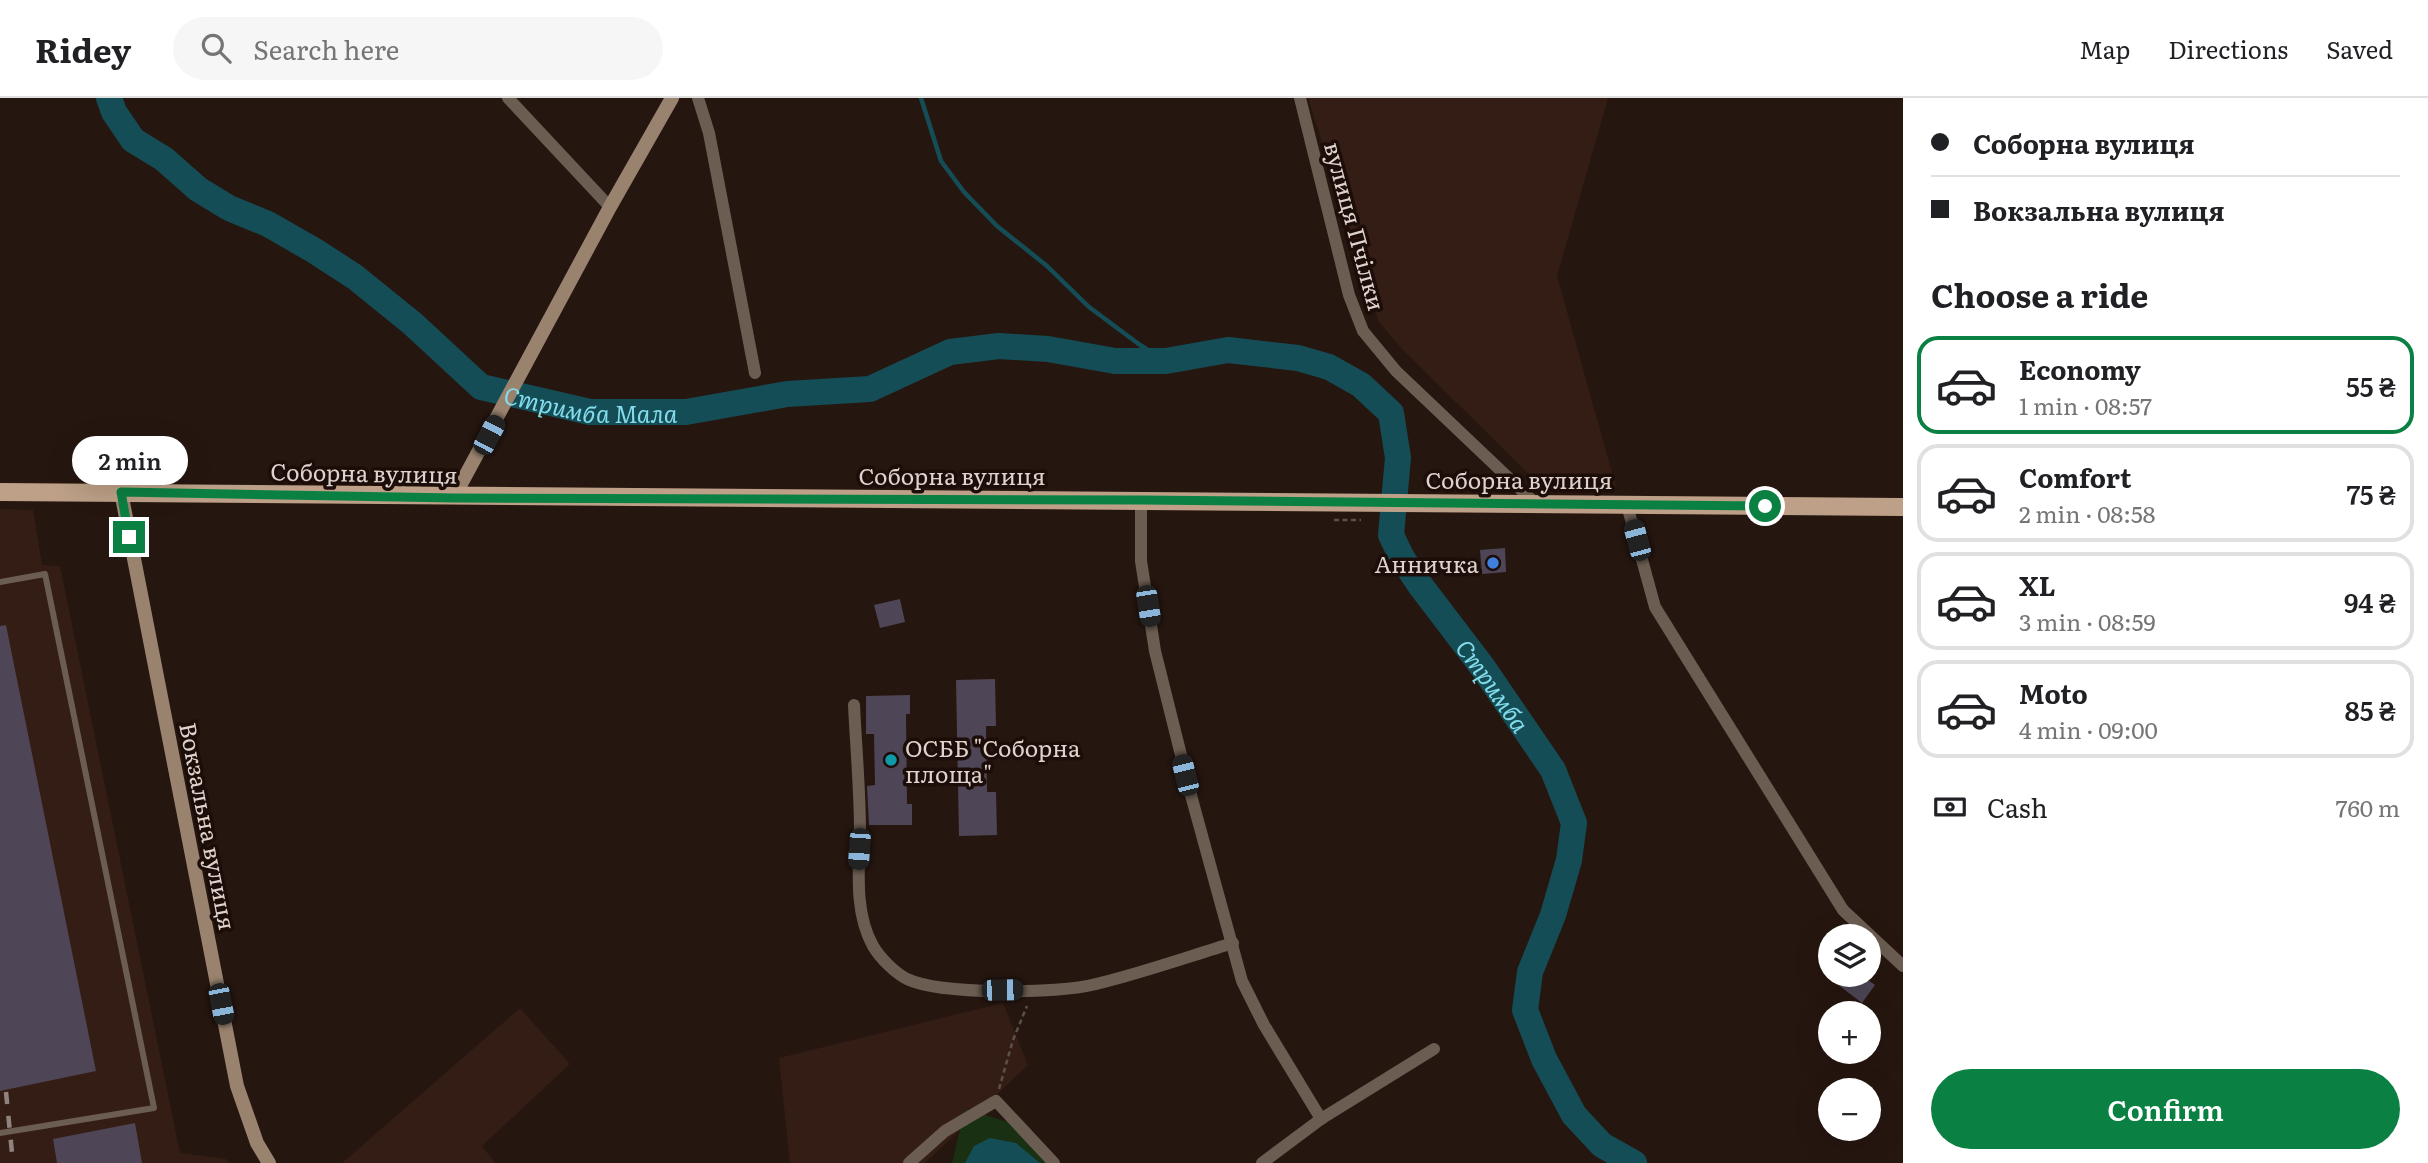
<!DOCTYPE html>
<html lang="en">
<head>
<meta charset="utf-8">
<style>
	body { margin:0; font-family:Literata,serif; background:#f6f6f6; color:#202124; height:100vh; display:flex; flex-direction:column; font-size:26px; white-space:nowrap }
	* { box-sizing:border-box; margin:0 }
	p { font-size:23px; color:#757577 }
	.icon { flex:none; width:38px; height:38px; fill:none; stroke:currentColor; stroke-width:2; stroke-linecap:round; stroke-linejoin:round }
	.map { position:relative; flex:1; overflow:hidden }
	.details { display:flex; flex-direction:column; background:#fff; width:525px }
	.details>* { flex:none }
	.guide { display:grid; align-content:center; height:154px; padding:0 28px; background:#fff }
	.tools { position:absolute; left:1818px; top:826px; display:grid; gap:14px }
	.tools a { display:grid; place-items:center; width:63px; height:63px; border-radius:50%; background:#fff; box-shadow:0 7px 28px #0002; font-size:35px }
	.end { position:absolute; width:32px; height:32px; margin:-16px; border:9px solid #0b8043; background:#fff; box-shadow:0 0 0 4px #fff }
	.from { border-radius:50% }
	.bubble { position:absolute; height:49px; border-radius:24px; background:#fff; box-shadow:0 7px 28px #0002; font-size:23px; font-weight:600; line-height:49px; text-align:center }
	.car { position:absolute; width:21px; height:42px; margin:-21px -10px; border-radius:9px; box-shadow:0 0 5px 2px #0007; background:linear-gradient(#222 24%,#8ab4d8 0 40%,#222 0 76%,#8ab4d8 0 86%,#222 0) }
	.guide b { display:flex; align-items:center; gap:24px; height:66px; font-size:26px }
	.guide b+b { border-top:2px solid #e0e0e0 }
	.guide i { width:18px; height:18px; background:#202124 }
	ul { padding:0; list-style:none }
	li { display:flex; align-items:center; gap:21px; height:98px; margin:0 14px 10px; padding:0 14px; border:4px solid #e0e0e0; border-radius:21px }
	li div { flex:1 }
	li b { display:block; font-size:26px }
	li em { font-style:normal; font-weight:600 }
	li.current { border-color:#0b8043 }
	li>.icon { width:63px; height:63px; stroke-width:1.5 }
	h2 { padding:0 28px; font-size:32px; line-height:84px }
	.pay { display:flex; align-items:center; gap:18px; height:77px; padding:0 28px; font-size:26px }
	.pay p { margin-inline-start:auto }
	.action { display:flex; gap:14px; margin-top:auto; padding:14px 28px }
	.action a { flex:1; height:80px; border-radius:42px; background:#0b8043; color:#fff; font-size:28px; font-weight:600; line-height:80px; text-align:center }
	header { display:flex; align-items:center; gap:42px; box-sizing:border-box; height:98px; padding:0 35px; background:#fff; border-bottom:2px solid #e0e0e0 }
	header strong { font-size:33px }
	nav { display:flex; gap:38px; margin-inline-start:auto; font-size:24px }
	.search { width:490px; height:63px; background:#f6f6f6; display:flex; align-items:center; gap:18px; box-sizing:border-box; padding:0 24px; border-radius:38px; color:#757577; font-size:26px }
	main { display:flex; flex:1; min-height:0 }
	.map>svg:first-child { display:block }
	.built { fill:#341d15 }
	.green { fill:#193013 }
	.water { fill:#154d56 }
	.lines { fill:none; stroke-linecap:round; stroke-linejoin:round }
	.stream { stroke:#154d56; stroke-width:4.5 }
	.river { stroke:#154d56; stroke-width:26 }
	.building { fill:#4e4656 }
	.path { stroke:#5d4f49; stroke-width:2.5; stroke-dasharray:5 3.5; stroke-linecap:butt }
	.lane { stroke:#6b5d51; stroke-width:6 }
	.street { stroke:#6b5d51; stroke-width:12 }
	.secondary { stroke:#99836f; stroke-width:14 }
	.primary { stroke:#bda087; stroke-width:18 }
	.rail { stroke:#90837e; stroke-width:4.5; stroke-dasharray:12 12; stroke-linecap:butt }
	.route { stroke:#0b8043; stroke-width:9 }
	.shop-dot { fill:#3f7fe0; stroke:#1d0d08; stroke-width:2.5 }
	.culture-dot { fill:#0f9aa8; stroke:#1d0d08; stroke-width:2.5 }
	.labels { text-anchor:middle; dominant-baseline:central; stroke-width:7; stroke-linejoin:round; paint-order:stroke }
	.street-label { font-size:23px; fill:#ddd2cd; stroke:#1d0d08 }
	.poi-label { font-size:23px; fill:#ddd2cd; stroke:#1d0d08; text-anchor:end }
	.water-label { font-size:24px; font-style:italic; fill:#83dcec; stroke:#1d0d08 }
</style>
</head>
<body>
<header>
<strong>Ridey</strong>
<div class="search"><svg class="icon" aria-label="search" viewBox="0 0 24 24"><circle cx="10" cy="10" r="6"/><path d="M15 15l6 6"/></svg>Search here</div>
<nav><a>Map</a><a>Directions</a><a>Saved</a></nav>
</header>
<main>
<div class="map">
<svg width="1903" height="1065" viewBox="0 0 1903 1065">
	<rect width="100%" height="100%" fill="#261610"/>
	<!-- built -->
	<g class="built">
		<path d="M1308 0H1608L1557 178 1616 389 1540 387 1402 251 1379 224Z"/>
		<path d="M0 411 33 412 42 467 60 468 180 1055 226 1061 229 1065H0Z"/>
		<path d="M1003 905 1028 967 925 1065H790L779 960Z"/>
		<path d="M520 910 570 966 482 1048 495 1065H342Z"/>
	</g>
	<!-- green -->
	<path class="green" d="M965 1011 1015 1026 1046 1065H952Z"/>
	<!-- water -->
	<path class="water" d="M990 1040 1016 1045 1040 1065H965L974 1048Z"/>
	<g class="lines">
		<!-- stream -->
		<path class="stream" d="M921 0 941 63 964 94 997 128 1047 168 1089 209 1140 247 1166 263"/>
		<!-- river -->
		<path class="river" id="s1" d="M109 0 114 14 133 42 164 61 198 91 229 110 268 126 315 153 355 179 413 226 481 289 590 314H686L787 296 870 291 950 254 999 248 1048 251 1115 263H1166L1228 252 1298 260 1329 269 1361 287 1391 315 1398 360 1391 437 1402 460 1420 487 1484 571 1553 672 1574 725 1569 762 1553 817 1530 874 1525 912 1544 961 1574 1017 1602 1047 1634 1065"/>
	</g>
	<!-- building -->
	<g class="building">
		<path d="M1505 450 1506 474 1482 476 1480 452Z"/>
		<path d="M900 501 905 524 880 530 874 507Z"/>
		<path d="M6 527 96 973 0 993V528Z"/>
		<path d="M995 581 996 628H986L987 694H996L997 737 959 738 956 582Z"/>
		<path d="M910 597V616H906L907 706H912V727H869L867 688 875 687 874 636H866V598Z"/>
		<path d="M1844 877H1861L1875 887 1862 905 1837 886Z"/>
		<path d="M135 1025 142 1065H57L53 1041Z"/>
	</g>
	<g class="lines">
		<!-- path -->
		<g class="path">
			<path d="M1334 422H1361"/>
			<path d="M999 991 1013 942 1027 908"/>
		</g>
		<!-- lane -->
		<path class="lane" d="M0 484 45 476 154 1010 0 1035"/>
		<!-- street -->
		<g class="street">
			<path d="M508 0 610 109"/>
			<path d="M698 0 709 35 755 275"/>
			<path d="M1300 0 1349 197 1363 233 1396 273 1536 406"/>
			<path d="M1141 402V463L1155 553 1192 701 1242 883 1264 927 1321 1021"/>
			<path d="M1627 407 1655 509 1843 812 1903 868"/>
			<path d="M854 607C856 649 860 691 860 734 859 771 854 814 873 848 880 860 895 875 907 881 941 897 1058 896 1096 886 1142 875 1187 859 1233 845"/>
			<path d="M909 1065 945 1033 996 1003 1054 1065"/>
			<path d="M1262 1065 1321 1021 1434 951"/>
		</g>
		<!-- secondary -->
		<g class="secondary">
			<path d="M121 394 237 988 257 1045 269 1065"/>
			<path d="M454 399 610 109 672 0"/>
		</g>
		<!-- primary -->
		<path class="primary" d="M0 394 1903 409"/>
		<!-- rail -->
		<path class="rail" d="M6 994 13 1065"/>
	</g>
	<g class="lines">
		<!-- route -->
		<path class="route" d="M129 439 121 394 454 400 1141 402 1765 408"/>
	</g>
	<!-- markers -->
	<circle class="shop-dot" cx="1493" cy="465" r="7"/>
	<circle class="culture-dot" cx="891" cy="662" r="7"/>
	<g class="labels">
		<!-- street labels -->
		<g class="street-label">
			<text transform="translate(1356 128) rotate(75)">вулиця Пчілки</text>
			<text transform="translate(364 374) rotate(1)">Соборна вулиця</text>
			<text x="952" y="377">Соборна вулиця</text>
			<text x="1519" y="381">Соборна вулиця</text>
			<text transform="translate(209 728) rotate(79)">Вокзальна вулиця</text>
		</g>
		<!-- poi labels -->
		<g class="poi-label">
			<text x="1479" y="465">Анничка</text>
			<text x="905" y="649" text-anchor="start">ОСББ "Соборна<tspan x="905" dy="26">площа"</tspan></text>
		</g>
		<!-- water labels -->
		<g class="water-label">
			<text stroke="none"><textPath href="#s1" startOffset="590">Стримба Мала</textPath></text>
			<text stroke="none"><textPath href="#s1" startOffset="1726">Стримба</textPath></text>
		</g>
	</g>
</svg>
<div class="tools">
<a><svg class="icon" aria-label="layers" viewBox="0 0 24 24"><path d="M12 4l9 5-9 5-9-5zM3 14l9 5 9-5"/></svg></a>
<a>+</a>
<a>−</a>
</div>
<i class="end from" style="left:1765px;top:408px"></i>
<i class="end" style="left:129px;top:439px"></i>
<div class="bubble" style="left:72px;top:338px;width:116px">2 min</div>
<i class="car" style="left:489px;top:337px;rotate:28deg"></i>
<i class="car" style="left:1637px;top:442px;rotate:345deg"></i>
<i class="car" style="left:1148px;top:508px;rotate:171deg"></i>
<i class="car" style="left:1185px;top:677px;rotate:346deg"></i>
<i class="car" style="left:859px;top:751px;rotate:184deg"></i>
<i class="car" style="left:1002px;top:892px;rotate:89deg"></i>
<i class="car" style="left:221px;top:906px;rotate:169deg"></i>
</div>
<section class="details">
<div class="guide">
<b><i class="from"></i>Соборна вулиця</b>
<b><i></i>Вокзальна вулиця</b>
</div>
<h2>Choose a ride</h2>
<ul>
<li class="current"><svg class="icon" aria-label="car" viewBox="0 0 24 24"><path d="M5 17H2v-5l4-1 3-4h7l3 4 3 1v5h-3M9 17h6M6 11h13"/><circle cx="7" cy="17" r="2"/><circle cx="17" cy="17" r="2"/></svg><div><b>Economy</b><p>1 min · 08:57</p></div><em>55 ₴</em></li>
<li><svg class="icon" aria-label="car" viewBox="0 0 24 24"><path d="M5 17H2v-5l4-1 3-4h7l3 4 3 1v5h-3M9 17h6M6 11h13"/><circle cx="7" cy="17" r="2"/><circle cx="17" cy="17" r="2"/></svg><div><b>Comfort</b><p>2 min · 08:58</p></div><em>75 ₴</em></li>
<li><svg class="icon" aria-label="car" viewBox="0 0 24 24"><path d="M5 17H2v-5l4-1 3-4h7l3 4 3 1v5h-3M9 17h6M6 11h13"/><circle cx="7" cy="17" r="2"/><circle cx="17" cy="17" r="2"/></svg><div><b>XL</b><p>3 min · 08:59</p></div><em>94 ₴</em></li>
<li><svg class="icon" aria-label="car" viewBox="0 0 24 24"><path d="M5 17H2v-5l4-1 3-4h7l3 4 3 1v5h-3M9 17h6M6 11h13"/><circle cx="7" cy="17" r="2"/><circle cx="17" cy="17" r="2"/></svg><div><b>Moto</b><p>4 min · 09:00</p></div><em>85 ₴</em></li>
</ul>
<div class="pay"><svg class="icon" aria-label="cash" viewBox="0 0 24 24"><path d="M3 7h18v10H3z"/><circle cx="12" cy="12" r="2"/></svg>Cash<p>760 m</p></div>
<div class="action"><a>Confirm</a></div>
</section>
</main>
</body>
</html>
